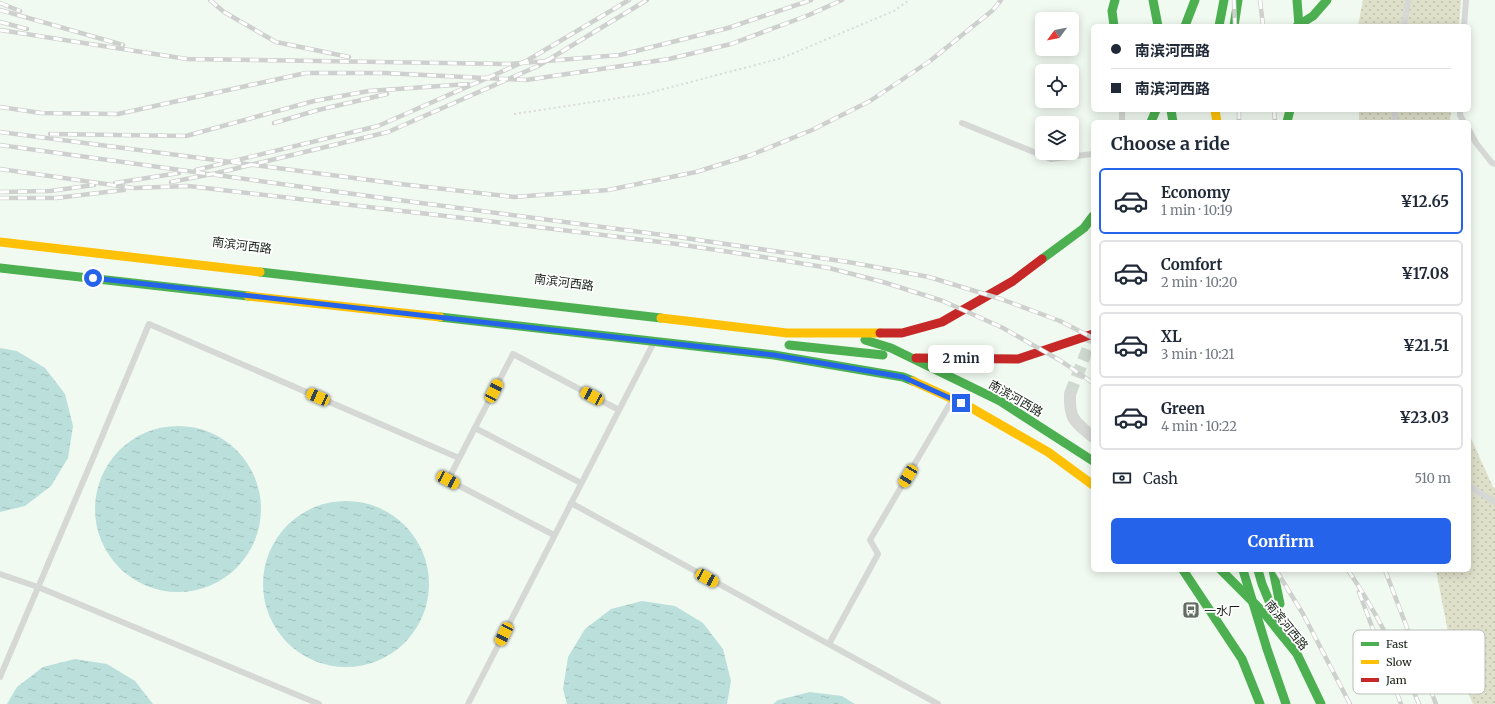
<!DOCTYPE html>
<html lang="en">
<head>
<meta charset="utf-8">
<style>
	body { margin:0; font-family:Merriweather,"Noto Sans SC",serif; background:#f6f6f7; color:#1f2937; height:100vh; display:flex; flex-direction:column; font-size:15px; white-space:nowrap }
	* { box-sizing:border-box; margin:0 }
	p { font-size:13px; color:#747a83 }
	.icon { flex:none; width:22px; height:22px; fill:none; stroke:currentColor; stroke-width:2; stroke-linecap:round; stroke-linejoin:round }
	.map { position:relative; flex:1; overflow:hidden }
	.details { position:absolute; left:1091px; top:120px; width:380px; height:452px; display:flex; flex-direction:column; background:#fff; border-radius:6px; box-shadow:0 2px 10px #0003 }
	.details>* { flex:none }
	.guide { position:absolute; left:1091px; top:24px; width:380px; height:88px; border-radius:6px; box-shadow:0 2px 10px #0003; display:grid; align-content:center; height:88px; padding:0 20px; background:#fff }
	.needle { width:26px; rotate:238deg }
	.tools { position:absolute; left:1035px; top:12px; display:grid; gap:8px }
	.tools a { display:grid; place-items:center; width:44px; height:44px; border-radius:6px; background:#fff; box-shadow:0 2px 10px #0003; font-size:20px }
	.end { position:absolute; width:18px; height:18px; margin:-9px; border:5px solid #2563eb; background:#fff; box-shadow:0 0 0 2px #fff }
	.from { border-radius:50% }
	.bubble { position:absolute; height:28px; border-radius:6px; background:#fff; box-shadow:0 2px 10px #0003; font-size:13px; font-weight:700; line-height:28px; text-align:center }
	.car { position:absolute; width:12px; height:24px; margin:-12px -6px; border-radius:5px; box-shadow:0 0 3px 1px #0007; background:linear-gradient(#f5c518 24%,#345 0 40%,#f5c518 0 76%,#345 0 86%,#f5c518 0) }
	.guide b { display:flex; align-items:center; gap:14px; height:38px; font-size:15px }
	.guide b+b { border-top:1px solid #e0e1e3 }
	.guide i { width:10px; height:10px; background:#1f2937 }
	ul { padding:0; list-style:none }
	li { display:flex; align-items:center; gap:12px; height:66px; margin:0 8px 6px; padding:0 12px; border:2px solid #e0e1e3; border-radius:6px }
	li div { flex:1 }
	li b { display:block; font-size:15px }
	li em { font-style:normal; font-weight:700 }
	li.active { border-color:#2563eb }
	li>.icon { width:36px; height:36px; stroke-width:1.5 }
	h2 { padding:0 20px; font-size:18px; line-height:48px }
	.pay { display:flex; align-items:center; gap:10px; height:44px; padding:0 20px; font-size:15px }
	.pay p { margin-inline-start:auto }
	.action { display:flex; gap:8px; margin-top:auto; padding:8px 20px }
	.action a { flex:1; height:46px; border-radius:6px; background:#2563eb; color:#fff; font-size:16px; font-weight:700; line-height:46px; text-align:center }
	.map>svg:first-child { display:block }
	.grass { fill:url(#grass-dots) }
	.water { fill:url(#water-ripples) }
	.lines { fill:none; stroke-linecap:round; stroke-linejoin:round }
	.street-tunnel { stroke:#d0d9d0; stroke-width:12; stroke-dasharray:12 6; stroke-linecap:butt }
	.path { stroke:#d9dbd9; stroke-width:2; stroke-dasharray:2 3; stroke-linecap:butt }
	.lane { stroke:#d5d8d5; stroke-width:6 }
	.street { stroke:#d5d8d5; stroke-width:12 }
	.fast { stroke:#4caf50; stroke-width:9 }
	.slow { stroke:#ffc107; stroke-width:9 }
	.jam { stroke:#c62828; stroke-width:9 }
	.rail-casing { stroke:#ced0ce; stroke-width:4.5 }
	.rail { stroke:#fff; stroke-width:3; stroke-dasharray:9; stroke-linecap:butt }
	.route { stroke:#2563eb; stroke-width:5 }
	.labels { text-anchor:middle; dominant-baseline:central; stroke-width:3.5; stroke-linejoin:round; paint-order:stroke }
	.street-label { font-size:12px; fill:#151f15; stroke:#fff }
	.poi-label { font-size:12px; fill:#151f15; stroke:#fff; text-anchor:start }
	.key { fill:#fff; stroke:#b9bcb9; stroke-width:1 }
	.key-label { font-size:11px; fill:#151f15 }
</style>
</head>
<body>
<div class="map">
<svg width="1495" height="704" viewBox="0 0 1495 704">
	<defs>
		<pattern id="grass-dots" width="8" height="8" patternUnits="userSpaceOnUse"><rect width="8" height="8" fill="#dfe0ca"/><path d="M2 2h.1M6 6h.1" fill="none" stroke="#bec0ad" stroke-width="1.8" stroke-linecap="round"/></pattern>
		<pattern id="water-ripples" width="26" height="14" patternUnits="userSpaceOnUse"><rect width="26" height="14" fill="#bbdfdb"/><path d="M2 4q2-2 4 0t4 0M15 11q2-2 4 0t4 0" fill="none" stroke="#a0bfbb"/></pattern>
	</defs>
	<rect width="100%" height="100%" fill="#f1faf1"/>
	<!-- grass -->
	<g class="grass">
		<path d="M1363 0H1461L1459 26H1358Z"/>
		<path d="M1359 110H1451L1450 122H1359Z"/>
		<path d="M1469 434 1493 487 1495 488V704H1473L1453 658 1436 570H1469Z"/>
	</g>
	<!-- water -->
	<g class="water">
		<path d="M0 348 17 351 45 368 65 394 73 426 68 458 51 486 25 506 0 512Z"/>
		<circle cx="178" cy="509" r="83"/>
		<circle cx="346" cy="584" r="83"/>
		<path d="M642 601 675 606 703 623 723 649 731 681 727 704H567L563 689 568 657 585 629 611 609Z"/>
		<path d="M75 659 107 664 135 681 153 704H7L17 687 43 667Z"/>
		<path d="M810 692 842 696 855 704H773L778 700Z"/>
	</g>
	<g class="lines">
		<!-- street-tunnel -->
		<path class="street-tunnel" d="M1070 394 1093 335"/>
		<!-- path -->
		<path class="path" d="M514 114 645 94 782 58 894 11 909 0"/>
		<!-- lane -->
		<g class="lane">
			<path d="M1404 26 1408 0"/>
			<path d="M1464 26 1466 0"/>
			<path d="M1460 110V115L1464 122"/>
			<path d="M1122 122V110"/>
			<path d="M1395 122V110"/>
			<path d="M962 123 1051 159 1093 154"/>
			<path d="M1469 130 1476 143 1492 163 1495 164"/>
			<path d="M475 428 581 483"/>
			<path d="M1469 486 1495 502"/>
			<path d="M571 503 938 704"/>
			<path d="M554 535 448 480 513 354 619 410"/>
			<path d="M0 574 38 587 319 704"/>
			<path d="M829 644 878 554 870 540 951 402"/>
			<path d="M0 677 96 451 149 324 459 458"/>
			<path d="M468 704 653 344"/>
		</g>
		<!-- street -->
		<path class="street" d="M1070 394C1069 420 1075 422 1093 437"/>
		<!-- fast -->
		<g class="fast">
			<path d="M1153 0 1158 26"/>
			<path d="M1297 0 1299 26"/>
			<path d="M1114 26 1112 11 1115 0"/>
			<path d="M1185 26 1195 0"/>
			<path d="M1219 26 1224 0"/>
			<path d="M1234 26 1238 0"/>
			<path d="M1297 26 1313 16 1327 0"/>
			<path d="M1171 110 1173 122"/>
			<path d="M1151 122 1156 110"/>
			<path d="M1287 122 1290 110"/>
			<path d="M1042 259 1084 228 1093 216"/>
			<path d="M0 268 248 296"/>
			<path d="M260 272 661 318"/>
			<path d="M440 317 774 355 903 377 913 381"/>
			<path d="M865 340 891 348 1000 401 1093 461"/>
			<path d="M789 345 883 355"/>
			<path d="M1183 570 1242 659 1260 704"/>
			<path d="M1221 570 1264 613 1297 654 1321 704"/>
			<path d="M1243 570 1267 649 1286 704"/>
			<path d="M1258 570 1262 584 1277 620"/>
			<path d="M1273 570 1280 604"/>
		</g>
		<!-- slow -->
		<g class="slow">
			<path d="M1215 110 1217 122"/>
			<path d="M0 242 260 272"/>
			<path d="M248 296 440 317"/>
			<path d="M661 318 787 333H880"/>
			<path d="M913 381 968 406 1048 452 1093 485"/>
		</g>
		<!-- jam -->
		<g class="jam">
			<path d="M880 333H902L942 322 1013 281 1042 259"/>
			<path d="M916 358 1018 359 1093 334"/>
		</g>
		<!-- rail casing -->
		<g class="rail-casing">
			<g id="rail">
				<path d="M210 0 224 12 276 42 349 57"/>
				<path d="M1234 0 1235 26"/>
				<path d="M1260 0 1263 26"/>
				<path d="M0 3 20 11"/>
				<path d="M0 10 123 45"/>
				<path d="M0 22 27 29"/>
				<path d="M0 30 187 59 509 64 620 55 728 28 811 0"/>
				<path d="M0 107 41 113 118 114 306 73H384L526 80 669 59 731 44 809 15 842 0"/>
				<path d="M1239 110V122"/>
				<path d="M1274 110 1275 122"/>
				<path d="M274 123 318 110 387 94"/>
				<path d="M0 132 400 184 514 197 608 190 696 172 751 155 812 130 870 101 930 61 993 10 1001 0"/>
				<path d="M50 134 186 136 314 101 369 91 468 84"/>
				<path d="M0 145 368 196 678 237 848 262 929 277 1001 299 1060 321 1093 338"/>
				<path d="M0 169 134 188 188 186 480 220 677 244 763 257 829 268 883 282 943 301 1003 328 1061 361 1093 383"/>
				<path d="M196 170 378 126 528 60 629 0"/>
				<path d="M171 182 217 173 388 132 538 66 647 0"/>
				<path d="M115 183 179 173"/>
				<path d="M0 192 50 191 94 185"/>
				<path d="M0 198H56L124 190"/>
				<path d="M1276 570 1303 614 1350 704"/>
				<path d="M1348 570C1377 613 1399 657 1419 704"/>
				<path d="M1385 570 1436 704"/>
				<path d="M1359 592 1401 704"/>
			</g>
		</g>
		<!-- rail -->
		<use href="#rail" class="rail"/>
	</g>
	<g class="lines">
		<!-- route -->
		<path class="route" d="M93 278 774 355 903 377 961 403"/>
	</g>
	<!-- icons -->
	<defs>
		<g id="bus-square" transform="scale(0.9)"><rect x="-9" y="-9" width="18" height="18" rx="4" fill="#626c62" stroke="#fff"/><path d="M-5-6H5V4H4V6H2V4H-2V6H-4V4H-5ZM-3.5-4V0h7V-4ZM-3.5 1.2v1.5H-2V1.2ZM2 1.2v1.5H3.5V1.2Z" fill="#fff"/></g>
	</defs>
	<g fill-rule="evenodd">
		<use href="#bus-square" x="1191" y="610"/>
	</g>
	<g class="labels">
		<!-- street labels -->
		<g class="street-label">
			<text transform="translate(242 245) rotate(7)">南滨河西路</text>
			<text transform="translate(564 282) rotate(7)">南滨河西路</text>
			<text transform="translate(1016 398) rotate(30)">南滨河西路</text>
			<text transform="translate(1287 625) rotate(51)">南滨河西路</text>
		</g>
		<!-- poi labels -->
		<g class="poi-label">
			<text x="1204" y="610">一水厂</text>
		</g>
	</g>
	<!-- legend -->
	<rect x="1353" y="630" width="132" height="64" rx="6" class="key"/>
	<rect x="1361" y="642" width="18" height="4" fill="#4caf50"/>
	<rect x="1361" y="660" width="18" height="4" fill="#ffc107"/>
	<rect x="1361" y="678" width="18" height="4" fill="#c62828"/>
	<g class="key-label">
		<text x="1386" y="648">Fast</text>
		<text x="1386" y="666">Slow</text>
		<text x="1386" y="684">Jam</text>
	</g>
</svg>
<div class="tools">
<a><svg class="needle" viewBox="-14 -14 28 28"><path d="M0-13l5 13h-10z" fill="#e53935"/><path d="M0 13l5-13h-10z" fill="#747a83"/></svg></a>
<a><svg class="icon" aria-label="locate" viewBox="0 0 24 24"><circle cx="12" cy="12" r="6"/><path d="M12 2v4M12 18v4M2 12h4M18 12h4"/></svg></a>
<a><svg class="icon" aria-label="layers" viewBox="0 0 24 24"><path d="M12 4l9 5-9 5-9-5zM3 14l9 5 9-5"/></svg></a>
</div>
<i class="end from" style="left:93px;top:278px"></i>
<i class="end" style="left:961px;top:403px"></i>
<div class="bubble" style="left:928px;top:345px;width:66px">2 min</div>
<i class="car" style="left:494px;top:391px;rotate:27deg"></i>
<i class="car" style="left:592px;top:396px;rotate:298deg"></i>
<i class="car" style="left:318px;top:397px;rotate:294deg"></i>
<i class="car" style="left:908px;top:476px;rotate:211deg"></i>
<i class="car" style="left:448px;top:480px;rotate:118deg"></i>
<i class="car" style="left:707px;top:578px;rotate:119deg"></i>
<i class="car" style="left:504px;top:634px;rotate:207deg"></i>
<div class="guide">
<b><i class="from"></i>南滨河西路</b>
<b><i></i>南滨河西路</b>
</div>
<section class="details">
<h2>Choose a ride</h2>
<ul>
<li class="active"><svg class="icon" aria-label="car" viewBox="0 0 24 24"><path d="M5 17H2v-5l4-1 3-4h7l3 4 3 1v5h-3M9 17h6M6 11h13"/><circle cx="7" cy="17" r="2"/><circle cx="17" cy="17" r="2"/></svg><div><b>Economy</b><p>1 min · 10:19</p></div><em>¥12.65</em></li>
<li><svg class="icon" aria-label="car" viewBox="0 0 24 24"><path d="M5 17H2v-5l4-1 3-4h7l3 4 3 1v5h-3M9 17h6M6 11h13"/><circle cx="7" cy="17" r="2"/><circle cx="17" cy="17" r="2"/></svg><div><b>Comfort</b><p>2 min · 10:20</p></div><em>¥17.08</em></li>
<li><svg class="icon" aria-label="car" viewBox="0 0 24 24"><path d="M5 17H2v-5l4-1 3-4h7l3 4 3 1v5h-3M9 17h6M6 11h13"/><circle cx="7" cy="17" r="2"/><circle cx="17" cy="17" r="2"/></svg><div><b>XL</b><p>3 min · 10:21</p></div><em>¥21.51</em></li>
<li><svg class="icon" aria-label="car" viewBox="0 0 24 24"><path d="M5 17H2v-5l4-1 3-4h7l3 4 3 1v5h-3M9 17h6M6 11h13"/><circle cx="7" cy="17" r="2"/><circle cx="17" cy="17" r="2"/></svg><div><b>Green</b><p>4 min · 10:22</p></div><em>¥23.03</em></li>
</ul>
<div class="pay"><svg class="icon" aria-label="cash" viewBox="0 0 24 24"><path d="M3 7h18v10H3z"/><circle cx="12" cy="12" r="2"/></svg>Cash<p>510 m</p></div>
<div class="action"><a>Confirm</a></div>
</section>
</div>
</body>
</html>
